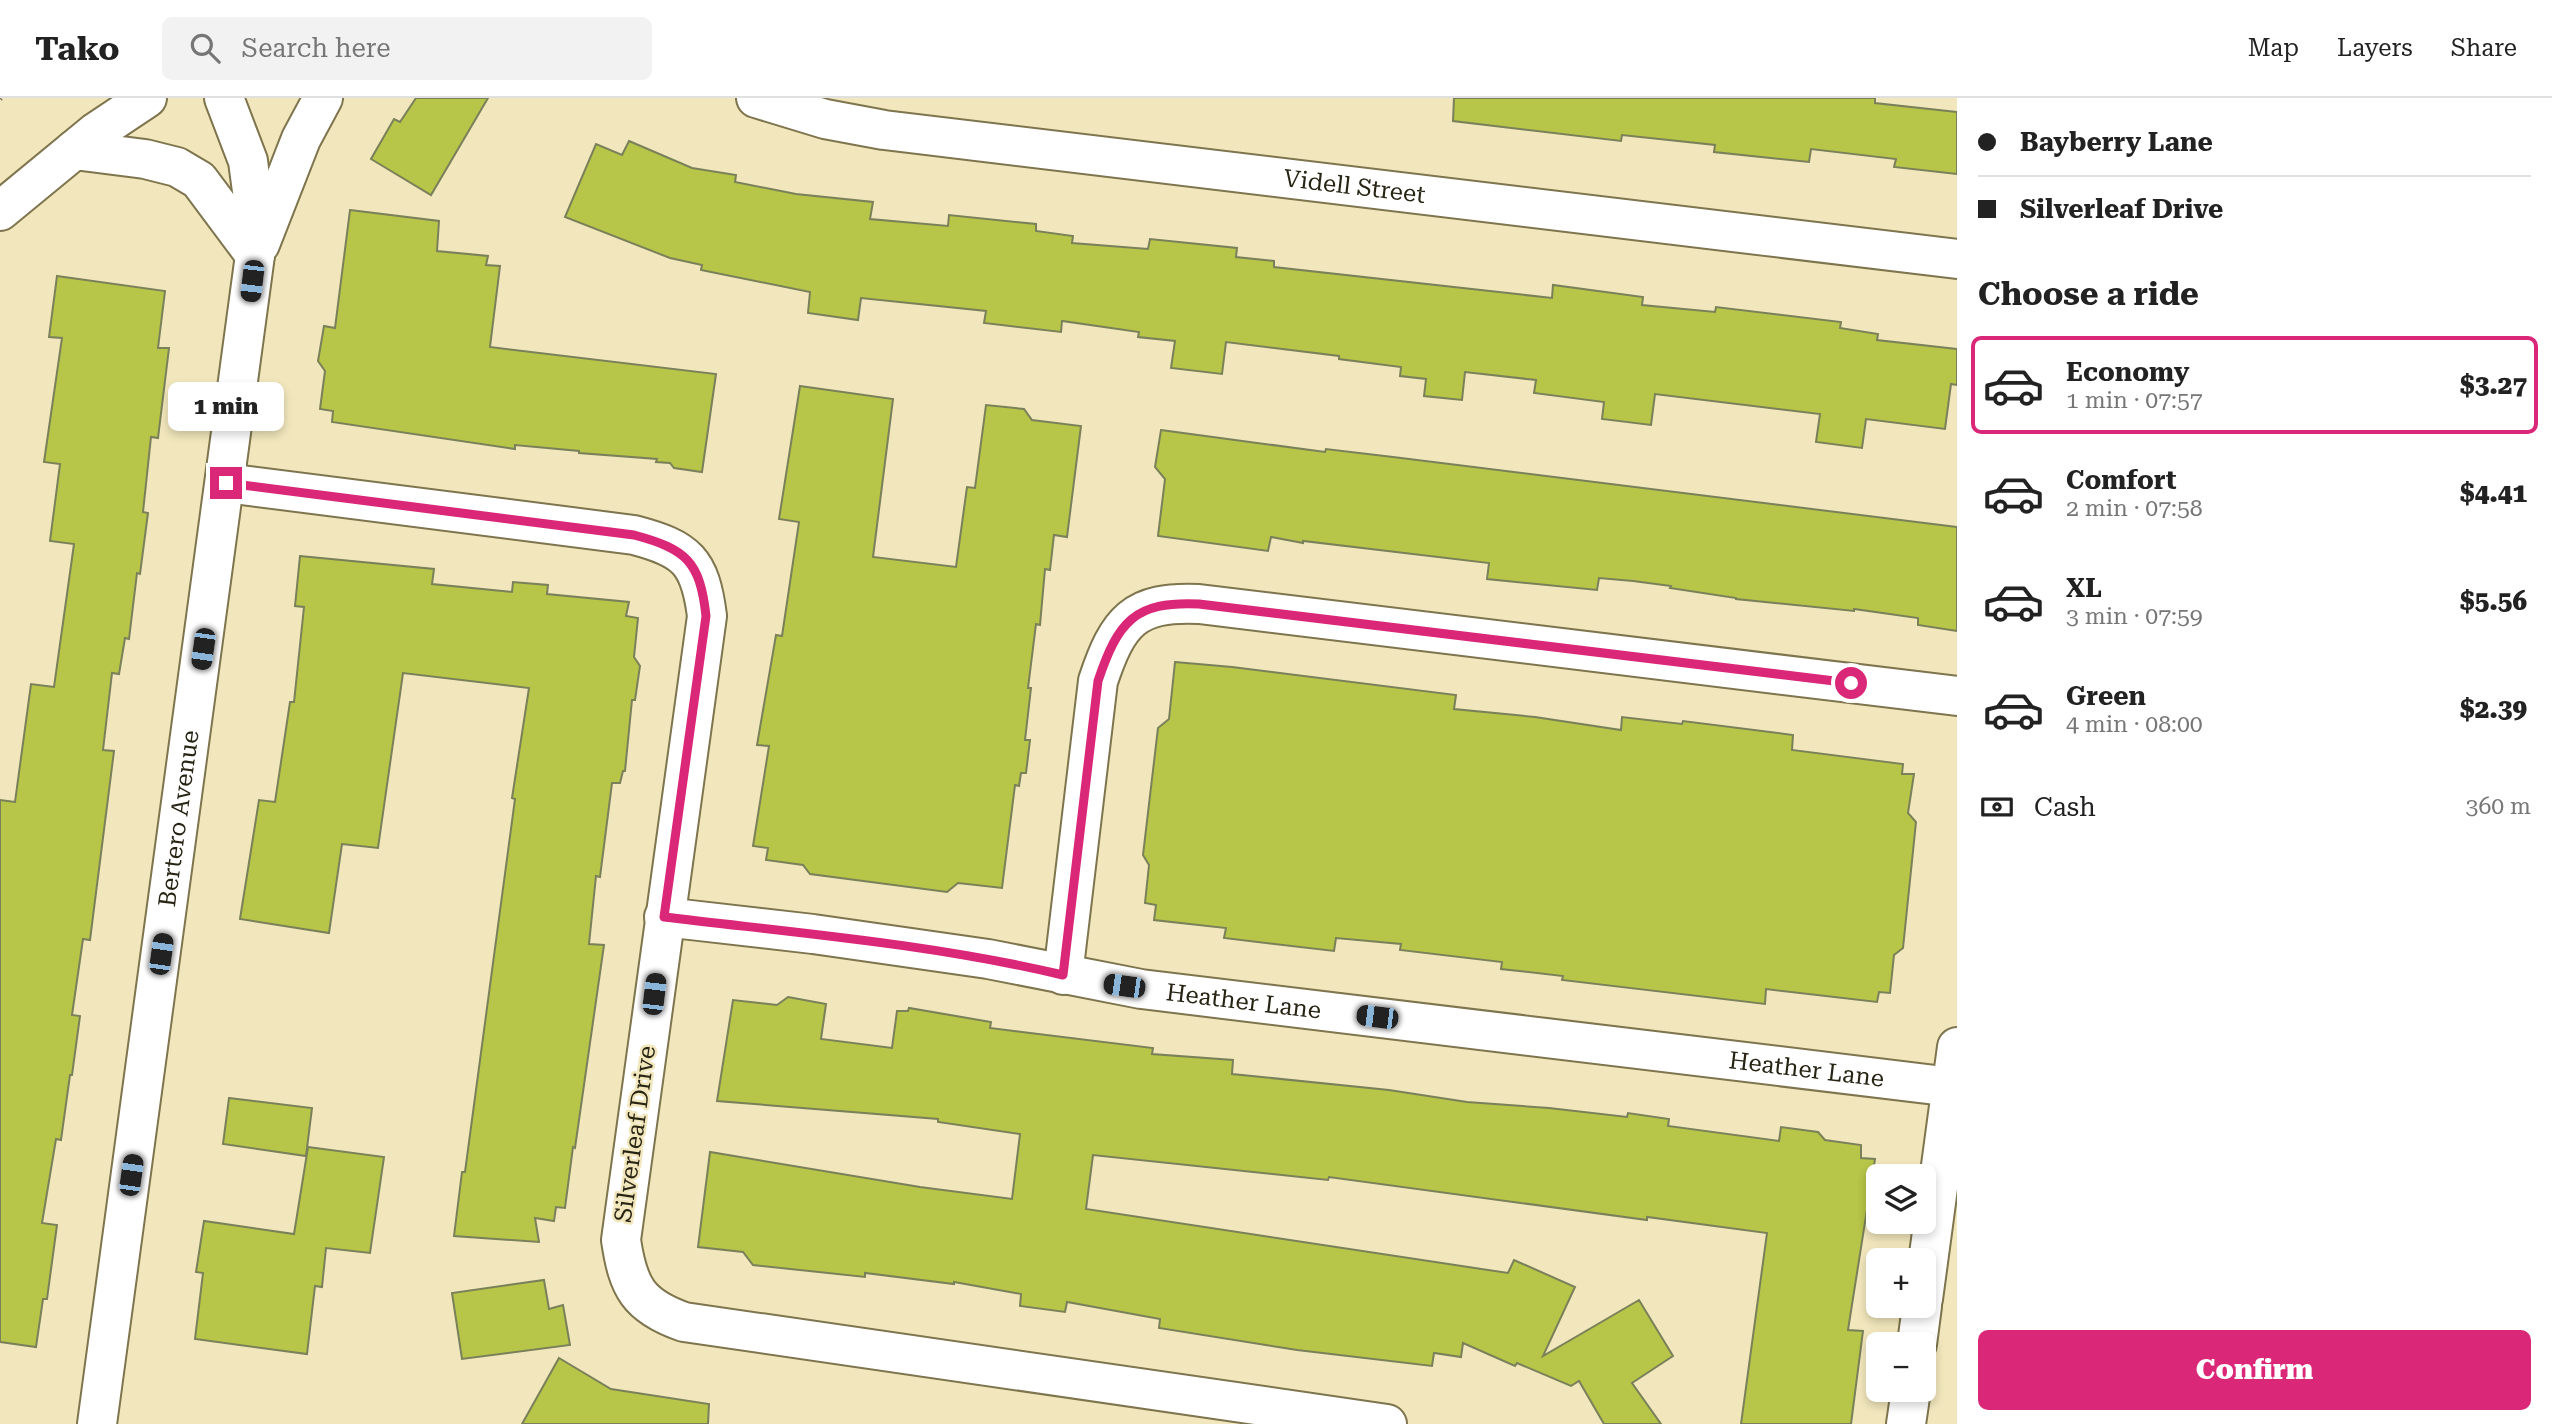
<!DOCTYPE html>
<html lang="en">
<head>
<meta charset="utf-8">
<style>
	body { margin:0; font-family:"Roboto Serif",serif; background:#f2f2f2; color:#222; height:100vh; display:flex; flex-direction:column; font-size:26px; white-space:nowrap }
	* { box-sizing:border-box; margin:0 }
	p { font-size:23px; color:#767676 }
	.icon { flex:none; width:38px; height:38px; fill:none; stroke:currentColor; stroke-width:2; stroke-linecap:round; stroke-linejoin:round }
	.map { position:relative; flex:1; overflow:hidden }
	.drawer { display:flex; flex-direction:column; background:#fff; width:595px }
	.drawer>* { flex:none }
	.guide { display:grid; align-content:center; height:154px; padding:0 21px; background:#fff }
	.tools { position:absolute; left:1866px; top:1066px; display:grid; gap:14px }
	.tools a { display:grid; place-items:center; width:70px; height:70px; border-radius:10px; background:#fff; box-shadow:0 4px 10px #0003; font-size:35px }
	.end { position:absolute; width:32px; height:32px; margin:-16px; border:9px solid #db2777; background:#fff; box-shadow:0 0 0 4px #fff }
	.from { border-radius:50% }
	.bubble { position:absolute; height:49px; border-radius:10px; background:#fff; box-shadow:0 4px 10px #0003; font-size:23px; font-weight:800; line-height:49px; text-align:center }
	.car { position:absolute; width:21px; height:42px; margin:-21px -10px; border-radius:9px; box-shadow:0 0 5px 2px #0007; background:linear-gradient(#222 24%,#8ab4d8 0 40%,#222 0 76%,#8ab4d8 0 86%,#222 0) }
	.guide b { display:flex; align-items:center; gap:24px; height:66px; font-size:26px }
	.guide b+b { border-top:2px solid #e0e0e0 }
	.guide i { width:18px; height:18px; background:#222 }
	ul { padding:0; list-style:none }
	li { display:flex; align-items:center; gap:21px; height:98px; margin:0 14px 10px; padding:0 7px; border:4px solid transparent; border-radius:10px }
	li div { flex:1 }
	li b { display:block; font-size:26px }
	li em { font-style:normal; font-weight:800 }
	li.on { border-color:#db2777 }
	li>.icon { width:63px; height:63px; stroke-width:1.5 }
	h2 { padding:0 21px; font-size:32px; line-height:84px }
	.pay { display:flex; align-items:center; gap:18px; height:77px; padding:0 21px; font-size:26px }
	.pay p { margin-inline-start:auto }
	.action { display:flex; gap:14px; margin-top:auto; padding:14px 21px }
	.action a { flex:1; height:80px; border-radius:10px; background:#db2777; color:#fff; font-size:28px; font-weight:800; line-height:80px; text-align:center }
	header { display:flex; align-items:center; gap:42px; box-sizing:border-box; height:98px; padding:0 35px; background:#fff; border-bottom:2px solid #e0e0e0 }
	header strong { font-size:33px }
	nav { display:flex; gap:38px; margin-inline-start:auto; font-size:24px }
	.search { width:490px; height:63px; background:#f2f2f2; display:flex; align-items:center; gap:18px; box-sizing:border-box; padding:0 24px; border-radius:10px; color:#767676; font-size:26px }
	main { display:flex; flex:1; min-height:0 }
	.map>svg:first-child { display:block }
	.building { fill:#b7c548; stroke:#7a8059; stroke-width:2 }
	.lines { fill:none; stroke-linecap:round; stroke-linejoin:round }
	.street-casing { stroke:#7e744d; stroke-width:42 }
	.street { stroke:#fff; stroke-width:38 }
	.rail { stroke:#817a5e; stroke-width:5; stroke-dasharray:9 9; stroke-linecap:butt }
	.route { stroke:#db2777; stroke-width:9 }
	.labels { text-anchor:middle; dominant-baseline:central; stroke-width:5; stroke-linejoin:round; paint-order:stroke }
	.street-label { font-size:24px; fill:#282414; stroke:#f2e7bc }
</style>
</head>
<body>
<header>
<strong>Tako</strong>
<div class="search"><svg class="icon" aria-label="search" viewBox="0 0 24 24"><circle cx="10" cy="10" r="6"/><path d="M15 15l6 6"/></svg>Search here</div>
<nav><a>Map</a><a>Layers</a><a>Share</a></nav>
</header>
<main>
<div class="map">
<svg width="1957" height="1326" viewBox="0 0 1957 1326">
	<rect width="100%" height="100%" fill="#f2e7bc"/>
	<!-- building -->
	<g class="building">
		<path d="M416 0H488L431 97 371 61 394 21 400 24Z"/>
		<path d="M1454 0H1875V5L1957 14V76L1894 69 1896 61 1811 51 1809 64 1714 54 1715 47 1622 37 1621 43 1453 23Z"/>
		<path d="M629 43 692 70 736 77 735 84 796 96 873 104 870 121 948 128 949 117 1036 126V133L1073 138 1072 145 1148 151 1150 141 1237 150 1236 159 1274 163V169L1552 200 1553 187 1643 199 1642 207 1715 214 1716 209 1841 224 1840 230 1878 236 1877 242 1957 251V287L1951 286 1945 331 1866 321 1862 350 1816 344 1820 316 1655 296 1651 327 1602 321 1604 304 1534 295 1536 282 1465 274 1462 302 1424 298 1426 281 1400 278 1401 269 1339 261V258L1226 244 1222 276 1171 270 1175 243 1138 239 1139 234 1062 223 1061 234 984 225 986 213 861 200 858 222 808 215 810 194 701 172 702 167 670 160 565 119 596 46 622 57Z"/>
		<path d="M350 112 439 123 437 153 488 158 486 167 500 168 490 249 716 276 702 374 674 370 670 365 656 364 657 361 579 355V353L515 347V351L332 324 333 313 320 311 325 273 318 263 324 228 335 230Z"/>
		<path d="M57 178 165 193 158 250H169L158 340 151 339 143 414 148 415 140 476 137 475 129 541 125 540 119 576 112 575 103 652 114 653 90 842 83 841 72 917 80 918 72 977H70L61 1042 56 1041 42 1125 57 1127 47 1201H43L36 1249 0 1244V702L15 704 31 586 54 589 74 446 50 443 60 366 44 364 62 240 49 239Z"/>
		<path d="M800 288 893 301 873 459 956 469 967 389 975 390 986 307 1024 311 1032 322 1081 328 1067 439 1054 437 1050 472 1045 471 1040 527 1036 526 1028 590H1031L1025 642H1030L1026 675H1021L1019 688 1015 687 1002 790 958 785 947 794 810 776 803 767 766 762 768 750 753 748 769 648 757 647 776 537 782 538 799 424 779 421Z"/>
		<path d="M1161 332 1325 354 1326 351 1393 359 1957 429V533L1918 527V520L1854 511V513L1736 501V500L1670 490 1671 488 1633 483 1599 480 1597 492 1487 481 1489 465 1303 443V445L1271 439 1268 453 1158 438 1165 381 1155 369Z"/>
		<path d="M300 458 434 471 432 486 512 494 513 484 548 487 547 496 629 504 626 518 638 520 634 559 640 568 635 602H632L625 673H623L620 685H612L600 779 596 778 589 846 604 847 575 1050 573 1049 565 1110 556 1109 554 1123 535 1120 539 1144 454 1138 462 1074H465L515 701 512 700 529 590 403 575 378 750 342 746 329 835 240 821 259 702 275 704 290 604H294L304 509 295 508Z"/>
		<path d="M1175 564 1232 569 1456 597 1454 611 1535 619 1621 632 1622 619 1682 626 1683 623 1793 637 1792 652 1903 666 1902 676H1914L1908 715 1916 724 1903 850 1894 857 1890 895 1879 894 1877 904 1766 891 1765 906 1562 882 1563 878 1501 871 1502 864 1400 852 1401 846 1336 840 1334 853 1224 840 1226 830 1154 822 1156 807 1145 805 1149 767 1143 757 1158 630 1169 621Z"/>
		<path d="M788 899 826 906 821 941 892 950 897 913H908L909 910 991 924 990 930 1153 950 1152 956 1233 962 1232 976 1389 992 1467 1004 1549 1010 1627 1019 1628 1015 1669 1021 1668 1028 1779 1043 1781 1029 1818 1034 1825 1042 1861 1047V1060L1875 1061 1848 1232 1863 1233 1851 1326H1741L1767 1135 1647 1119V1122L1329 1079 1328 1082 1093 1057 1086 1111 1508 1175 1514 1162 1575 1189 1543 1258 1639 1202 1673 1258 1632 1285 1661 1326H1604L1579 1283 1571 1288 1517 1265 1515 1268 1463 1245 1461 1259 1434 1255 1432 1268 1297 1252 1159 1230 1160 1221 1067 1204 1065 1214 1020 1208 1021 1196 954 1184V1186L865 1175V1179L753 1167 743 1154 698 1149 710 1054 920 1089 1012 1101 1020 1036 938 1024V1021L717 1003 733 902 777 907Z"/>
		<path d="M229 1000 312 1010 306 1058 223 1046Z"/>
		<path d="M308 1049 384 1059 370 1155 326 1150 322 1189 315 1188 307 1256 195 1241 203 1175 196 1174 204 1123 294 1136Z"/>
		<path d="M544 1182 549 1211 563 1207 570 1247 462 1261 452 1195Z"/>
		<path d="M559 1260 611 1291 709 1306 708 1326H522Z"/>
	</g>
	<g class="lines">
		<!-- street casing -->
		<g class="street-casing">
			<g id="street">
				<path id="s1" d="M756 0 825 21 884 32 1957 161"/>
				<path d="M74 52 145 61 177 69 199 82 255 157"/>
				<path d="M0 113 96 34 147 0"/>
				<path d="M260 146 301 41 323 0"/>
				<path d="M226 385 634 437C687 451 700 463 707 518L621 1142C628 1189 638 1208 684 1224L1387 1326"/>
				<path id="s2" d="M664 819 813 836 988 861 1141 891 1952 989"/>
				<path d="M1063 877 1098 583C1118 523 1134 503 1199 506L1957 598"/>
				<path d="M1923 1201 1957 949"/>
				<path d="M1917 1246 1922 1208"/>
				<path id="s3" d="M97 1326 255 157 254 108 248 63 224 0"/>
				<path d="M1906 1326 1911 1292"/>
			</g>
		</g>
		<!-- street -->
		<use href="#street" class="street"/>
		<!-- rail -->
		<path class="rail" d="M0 1 1 0"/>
	</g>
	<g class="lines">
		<!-- route -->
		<path class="route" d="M226 385 634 437C686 451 700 463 706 518L664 819C797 835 932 846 1063 877L1098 583C1118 524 1134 503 1199 506L1851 585"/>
	</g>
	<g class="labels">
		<!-- street labels -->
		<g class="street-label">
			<text stroke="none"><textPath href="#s1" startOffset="606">Videll Street</textPath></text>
			<text stroke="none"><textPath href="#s3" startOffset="611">Bertero Avenue</textPath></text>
			<text stroke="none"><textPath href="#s2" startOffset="586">Heather Lane</textPath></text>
			<text stroke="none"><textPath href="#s2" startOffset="1153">Heather Lane</textPath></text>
			<text transform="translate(635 1036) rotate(-82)">Silverleaf Drive</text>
		</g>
	</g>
</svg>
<div class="tools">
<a><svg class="icon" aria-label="layers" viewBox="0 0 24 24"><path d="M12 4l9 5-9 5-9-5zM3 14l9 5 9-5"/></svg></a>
<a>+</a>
<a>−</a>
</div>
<i class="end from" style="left:1851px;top:585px"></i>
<i class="end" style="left:226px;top:385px"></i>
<div class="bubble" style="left:168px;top:284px;width:116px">1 min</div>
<i class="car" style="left:252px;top:183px;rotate:187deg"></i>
<i class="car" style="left:203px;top:551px;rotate:188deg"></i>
<i class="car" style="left:161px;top:856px;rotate:8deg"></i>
<i class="car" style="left:1124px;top:888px;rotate:278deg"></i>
<i class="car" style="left:654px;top:896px;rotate:7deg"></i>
<i class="car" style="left:1377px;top:919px;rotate:277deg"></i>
<i class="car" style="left:131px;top:1077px;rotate:8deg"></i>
</div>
<section class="drawer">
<div class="guide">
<b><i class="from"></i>Bayberry Lane</b>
<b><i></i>Silverleaf Drive</b>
</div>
<h2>Choose a ride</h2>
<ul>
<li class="on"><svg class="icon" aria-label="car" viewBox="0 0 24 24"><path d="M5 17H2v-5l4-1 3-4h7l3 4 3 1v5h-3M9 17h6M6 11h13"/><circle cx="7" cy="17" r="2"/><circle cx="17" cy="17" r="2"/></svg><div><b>Economy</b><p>1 min · 07:57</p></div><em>$3.27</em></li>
<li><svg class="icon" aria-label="car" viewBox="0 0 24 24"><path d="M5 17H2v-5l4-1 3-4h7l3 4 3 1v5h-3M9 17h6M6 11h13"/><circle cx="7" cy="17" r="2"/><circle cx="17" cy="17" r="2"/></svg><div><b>Comfort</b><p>2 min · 07:58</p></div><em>$4.41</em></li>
<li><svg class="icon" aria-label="car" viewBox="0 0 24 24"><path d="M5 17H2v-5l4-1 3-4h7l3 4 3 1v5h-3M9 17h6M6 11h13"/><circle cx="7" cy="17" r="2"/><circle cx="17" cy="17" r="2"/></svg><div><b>XL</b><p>3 min · 07:59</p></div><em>$5.56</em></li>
<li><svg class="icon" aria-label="car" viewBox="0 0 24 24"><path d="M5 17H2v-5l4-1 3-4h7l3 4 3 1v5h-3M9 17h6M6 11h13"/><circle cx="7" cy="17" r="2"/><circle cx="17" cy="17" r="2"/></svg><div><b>Green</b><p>4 min · 08:00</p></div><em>$2.39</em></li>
</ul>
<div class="pay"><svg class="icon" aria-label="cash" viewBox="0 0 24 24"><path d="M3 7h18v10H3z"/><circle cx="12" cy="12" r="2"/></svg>Cash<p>360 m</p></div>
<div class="action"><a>Confirm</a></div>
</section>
</main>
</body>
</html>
